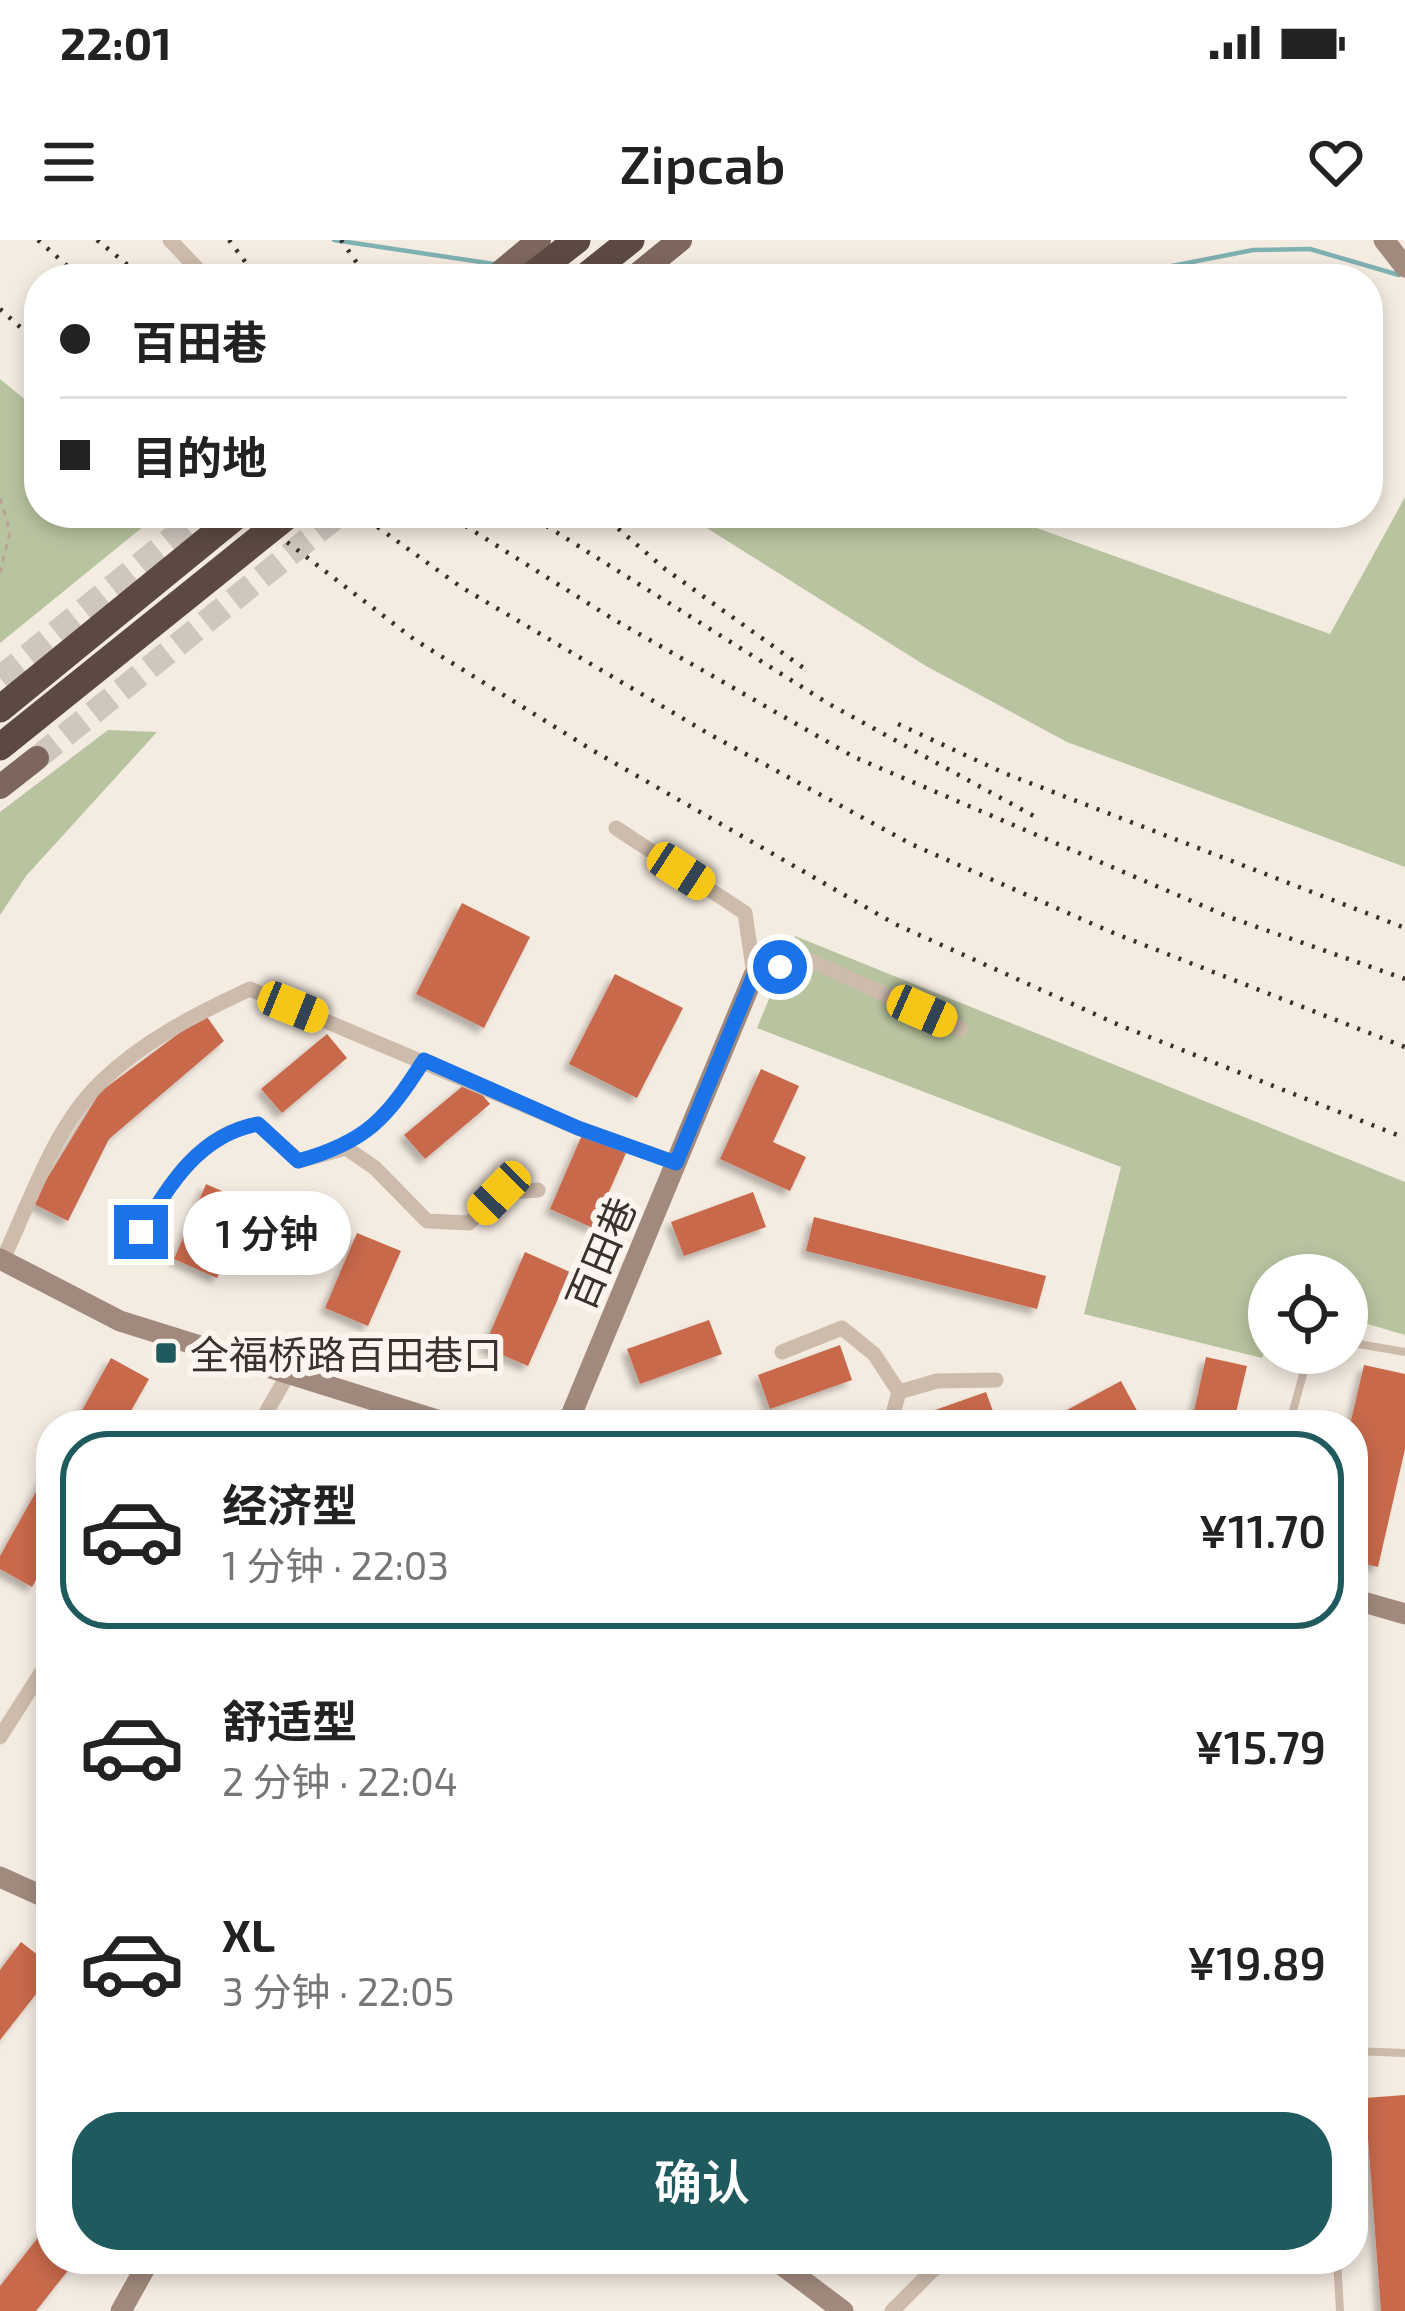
<!DOCTYPE html>
<html lang="zh">
<head>
<meta charset="utf-8">
<style>
	body { margin:0; font-family:"Exo 2","Noto Sans SC",sans-serif; background:#f6f6f6; color:#222; height:100vh; display:flex; flex-direction:column; font-size:45px; white-space:nowrap }
	* { box-sizing:border-box; margin:0 }
	p { font-size:39px; color:#767676 }
	.icon { flex:none; width:66px; height:66px; fill:none; stroke:currentColor; stroke-width:2; stroke-linecap:round; stroke-linejoin:round }
	.map { position:relative; flex:1; overflow:hidden }
	.drawer { position:absolute; left:36px; top:1170px; width:1332px; height:864px; display:flex; flex-direction:column; background:#fff; border-radius:48px; box-shadow:0 6px 18px #0003 }
	.drawer>* { flex:none }
	.guide { position:absolute; left:24px; top:24px; width:1359px; height:264px; border-radius:48px; box-shadow:0 6px 18px #0003; display:grid; align-content:center; height:264px; padding:0 36px; background:#fff }
	.fabs { position:absolute; left:1248px; top:1014px; display:grid; gap:24px }
	.fabs a { display:grid; place-items:center; width:120px; height:120px; border-radius:50%; background:#fff; box-shadow:0 6px 18px #0003; font-size:60px }
	.end { position:absolute; width:54px; height:54px; margin:-27px; border:15px solid #1a73e8; background:#fff; box-shadow:0 0 0 6px #fff }
	.from { border-radius:50% }
	.bubble { position:absolute; height:84px; border-radius:42px; background:#fff; box-shadow:0 6px 18px #0003; font-size:39px; font-weight:600; line-height:84px; text-align:center }
	.car { position:absolute; width:36px; height:72px; margin:-36px -18px; border-radius:15px; box-shadow:0 0 9px 3px #0007; background:linear-gradient(#f5c518 24%,#345 0 40%,#f5c518 0 76%,#345 0 86%,#f5c518 0) }
	.guide b { display:flex; align-items:center; gap:42px; height:114px; font-size:45px }
	.guide b+b { border-top:3px solid #e0e0e0 }
	.guide i { width:30px; height:30px; background:#222 }
	ul { padding:21px 0 0; list-style:none }
	li { display:flex; align-items:center; gap:36px; height:198px; margin:0 24px 18px; padding:0 12px; border:6px solid transparent; border-radius:48px }
	li div { flex:1 }
	li b { display:block; font-size:45px }
	li em { font-style:normal; font-weight:600 }
	li.current { border-color:#1f5a5e }
	li>.icon { width:108px; height:108px; stroke-width:1.5 }
	.action { display:flex; gap:24px; margin-top:auto; padding:24px 36px }
	.action a { flex:1; height:138px; border-radius:48px; background:#1f5a5e; color:#fff; font-size:48px; font-weight:600; line-height:138px; text-align:center }
	.status { display:flex; justify-content:space-between; align-items:center; height:84px; padding:0 60px; background:#fff; direction:ltr }
	.status svg { height:33px; fill:currentColor }
	header { display:flex; justify-content:space-between; align-items:center; height:156px; padding:0 36px; background:#fff; font-size:54px; font-weight:600 }
	.map>svg:first-child { display:block }
	.green { fill:#b8c4a0 }
	.lines { fill:none; stroke-linecap:round; stroke-linejoin:round }
	.stream { stroke:#7fb0b2; stroke-width:4.5 }
	.building { fill:#c8694b; filter:url(#shadow) }
	.primary-tunnel { stroke:#cfc6bd; stroke-width:24; stroke-dasharray:24 12; stroke-linecap:butt }
	.path { stroke:#b9a596; stroke-width:3; stroke-dasharray:6 6; stroke-linecap:butt }
	.lane { stroke:#cdbbac; stroke-width:8 }
	.street { stroke:#cdbbac; stroke-width:15 }
	.secondary { stroke:#a18a7d; stroke-width:21 }
	.primary { stroke:#7d675c; stroke-width:24 }
	.highway { stroke:#5c4a42; stroke-width:27 }
	.rail { stroke:#3b302b; stroke-width:4.5; stroke-dasharray:3 9; stroke-linecap:butt }
	.highway-bridge { stroke:#5c4a42; stroke-width:27 }
	.route { stroke:#1a73e8; stroke-width:15 }
	.poi-dot { fill:#1f5a5e; stroke:#fbf5ee; stroke-width:4.5 }
	.labels { text-anchor:middle; dominant-baseline:central; stroke-width:12; stroke-linejoin:round; paint-order:stroke }
	.street-label { font-size:39px; fill:#3b302b; stroke:#fbf5ee }
	.poi-label { font-size:39px; fill:#3b302b; stroke:#fbf5ee; text-anchor:start }
</style>
</head>
<body>
<div class="status"><b>22:01</b><svg viewBox="0 0 49 12"><path d="M0 12V9h3v3zM5 12V6h3v6zM10 12V3h3v9zM15 12V0h3v12zM26 1h20v11H26zM47 4h2v5h-2z"/></svg></div>
<header><svg class="icon" aria-label="menu" viewBox="0 0 24 24"><path d="M4 6h16M4 12h16M4 18h16"/></svg>Zipcab<svg class="icon" aria-label="heart" viewBox="0 0 24 24"><path d="M12 20l-8-8c-3-5 5-10 8-4 3-6 11-1 8 4z"/></svg></header>
<div class="map">
<svg width="1405" height="2071" viewBox="0 0 1405 2071">
	<defs>
		<filter id="shadow"><feDropShadow dx="-5.5" dy="5.5" stdDeviation="3" flood-color="#0004"/></filter>
	</defs>
	<rect width="100%" height="100%" fill="#f4ebe1"/>
	<!-- green -->
	<g class="green">
		<path d="M0 139 39 171V273H160L0 403Z"/>
		<path d="M1405 257V627L1067 502 926 426 683 273H1014L1012 279 1330 394Z"/>
		<path d="M108 490 157 492 26 636 0 675V572Z"/>
		<path d="M795 696 1405 942V1095L1347 1078V1035H1269V1100L1262 1118 1084 1074 1121 927 757 788Z"/>
	</g>
	<g class="lines">
		<!-- stream -->
		<g class="stream">
			<path d="M334 0 494 24"/>
			<path d="M601 36 625 39"/>
			<path d="M1106 39 1253 10 1310 9 1399 35"/>
		</g>
	</g>
	<!-- building -->
	<g class="building">
		<path d="M462 663 530 697 484 788 416 754Z"/>
		<path d="M615 734 683 768 637 858 569 824Z"/>
		<path d="M205 774 224 801 109 899 68 981 32 963 100 852Z"/>
		<path d="M327 794 347 818 282 873 261 849Z"/>
		<path d="M761 829 799 846 773 902 806 917 790 951 720 919Z"/>
		<path d="M470 840 490 864 425 919 404 895Z"/>
		<path d="M582 895 626 913 593 988 550 969Z"/>
		<path d="M206 944 249 963 217 1038 174 1019Z"/>
		<path d="M753 952 766 987 684 1016 671 982Z"/>
		<path d="M814 977 1046 1036 1037 1069 806 1011Z"/>
		<path d="M357 993 401 1011 368 1086 325 1068Z"/>
		<path d="M525 1012 570 1032 528 1126 484 1107Z"/>
		<path d="M709 1080 722 1114 640 1144 627 1109Z"/>
		<path d="M840 1105 852 1140 770 1169 758 1135Z"/>
		<path d="M1206 1117 1247 1126 1233 1185H1191Z"/>
		<path d="M111 1118 149 1139 123 1185H74Z"/>
		<path d="M1364 1125 1405 1134V1209L1378 1327 1353 1321 1350 1185Z"/>
		<path d="M1121 1141 1141 1178 1128 1185H1039Z"/>
		<path d="M986 1152 998 1185H905L904 1181Z"/>
		<path d="M51 1225V1314L32 1347 0 1329V1316Z"/>
		<path d="M21 1702 51 1725V1735L0 1800V1730Z"/>
		<path d="M1405 1855V2071H1381L1365 1858Z"/>
		<path d="M51 1981V2019H77L36 2071H0V2046Z"/>
	</g>
	<g class="lines">
		<!-- primary-tunnel -->
		<g class="primary-tunnel">
			<path d="M0 438 203 273"/>
			<path d="M37 518 341 273"/>
		</g>
		<!-- path -->
		<path class="path" d="M0 258 10 292 0 333"/>
		<!-- lane -->
		<g class="lane">
			<path d="M347 907 374 888 423 821"/>
			<path d="M1347 1102 1405 1112"/>
			<path d="M1289 1185 1309 1113"/>
			<path d="M1353 1811 1405 1813"/>
			<path d="M1353 1833 1355 1811"/>
			<path d="M1337 2019 1340 2071"/>
		</g>
		<!-- street -->
		<g class="street">
			<path d="M170 0 207 39"/>
			<path d="M616 588 745 673 754 735 807 719 961 789"/>
			<path d="M141 992C170 944 199 894 258 884L299 921 346 908 375 928 427 981 469 983 499 953 538 950"/>
			<path d="M2 1021C30 963 53 888 101 842 143 801 196 774 250 749L578 888 676 923"/>
			<path d="M782 1112 842 1088 874 1114 899 1152 937 1141 996 1140"/>
			<path d="M259 1185 287 1136"/>
			<path d="M890 1185 899 1152"/>
			<path d="M0 1497 51 1417"/>
			<path d="M892 2071 944 2019"/>
		</g>
		<!-- secondary -->
		<g class="secondary">
			<path d="M1384 0 1405 27"/>
			<path d="M0 1019 120 1081 453 1185"/>
			<path d="M567 1185 754 735"/>
			<path d="M1353 1359 1405 1374"/>
			<path d="M0 1637 51 1660"/>
			<path d="M774 2019 843 2071"/>
			<path d="M121 2071 150 2019"/>
		</g>
		<!-- primary -->
		<g class="primary">
			<path d="M497 35 539 0"/>
			<path d="M632 39 680 0"/>
			<path d="M0 547 37 518"/>
		</g>
		<!-- highway -->
		<g class="highway">
			<path d="M527 39 577 0"/>
			<path d="M582 39 631 0"/>
			<path d="M0 469 240 273"/>
		</g>
		<!-- rail -->
		<g class="rail">
			<path d="M38 0 82 39"/>
			<path d="M97 0 145 39"/>
			<path d="M229 0 258 39"/>
			<path d="M341 0 368 39"/>
			<path d="M0 69 39 104"/>
			<path d="M249 273 415 400 592 510 895 684 1119 785 1405 898"/>
			<path d="M358 273 461 347 709 494 911 604 1111 692 1405 807"/>
			<path d="M445 273 613 379 854 517 1229 677 1405 739"/>
			<path d="M526 273 829 464 1041 580"/>
			<path d="M600 273 665 329 805 429"/>
			<path d="M898 484 1004 533 1405 688"/>
		</g>
		<!-- highway-bridge -->
		<path class="highway-bridge" d="M0 507 291 273"/>
	</g>
	<g class="lines">
		<!-- route -->
		<path class="route" d="M141 992C170 944 199 895 258 884L298 921C367 902 387 878 424 820L578 888 676 923 754 735 780 727"/>
	</g>
	<!-- markers -->
	<rect class="poi-dot" x="154" y="1101" width="24" height="24" rx="6"/>
	<g class="labels">
		<!-- street labels -->
		<g class="street-label">
			<text transform="translate(600 1013) rotate(-67)">百田巷</text>
		</g>
		<!-- poi labels -->
		<g class="poi-label">
			<text x="190" y="1113">全福桥路百田巷口</text>
		</g>
	</g>
</svg>
<div class="fabs">
<a><svg class="icon" aria-label="locate" viewBox="0 0 24 24"><circle cx="12" cy="12" r="6"/><path d="M12 2v4M12 18v4M2 12h4M18 12h4"/></svg></a>
</div>
<i class="end from" style="left:780px;top:727px"></i>
<i class="end" style="left:141px;top:992px"></i>
<div class="bubble" style="left:183px;top:951px;width:168px">1 分钟</div>
<i class="car" style="left:681px;top:631px;rotate:123deg"></i>
<i class="car" style="left:293px;top:767px;rotate:112deg"></i>
<i class="car" style="left:922px;top:771px;rotate:114deg"></i>
<i class="car" style="left:499px;top:953px;rotate:224deg"></i>
<div class="guide">
<b><i class="from"></i>百田巷</b>
<b><i></i>目的地</b>
</div>
<section class="drawer">
<ul>
<li class="current"><svg class="icon" aria-label="car" viewBox="0 0 24 24"><path d="M5 17H2v-5l4-1 3-4h7l3 4 3 1v5h-3M9 17h6M6 11h13"/><circle cx="7" cy="17" r="2"/><circle cx="17" cy="17" r="2"/></svg><div><b>经济型</b><p>1 分钟 · 22:03</p></div><em>¥11.70</em></li>
<li><svg class="icon" aria-label="car" viewBox="0 0 24 24"><path d="M5 17H2v-5l4-1 3-4h7l3 4 3 1v5h-3M9 17h6M6 11h13"/><circle cx="7" cy="17" r="2"/><circle cx="17" cy="17" r="2"/></svg><div><b>舒适型</b><p>2 分钟 · 22:04</p></div><em>¥15.79</em></li>
<li><svg class="icon" aria-label="car" viewBox="0 0 24 24"><path d="M5 17H2v-5l4-1 3-4h7l3 4 3 1v5h-3M9 17h6M6 11h13"/><circle cx="7" cy="17" r="2"/><circle cx="17" cy="17" r="2"/></svg><div><b>XL</b><p>3 分钟 · 22:05</p></div><em>¥19.89</em></li>
</ul>
<div class="action"><a>确认</a></div>
</section>
</div>
</body>
</html>
